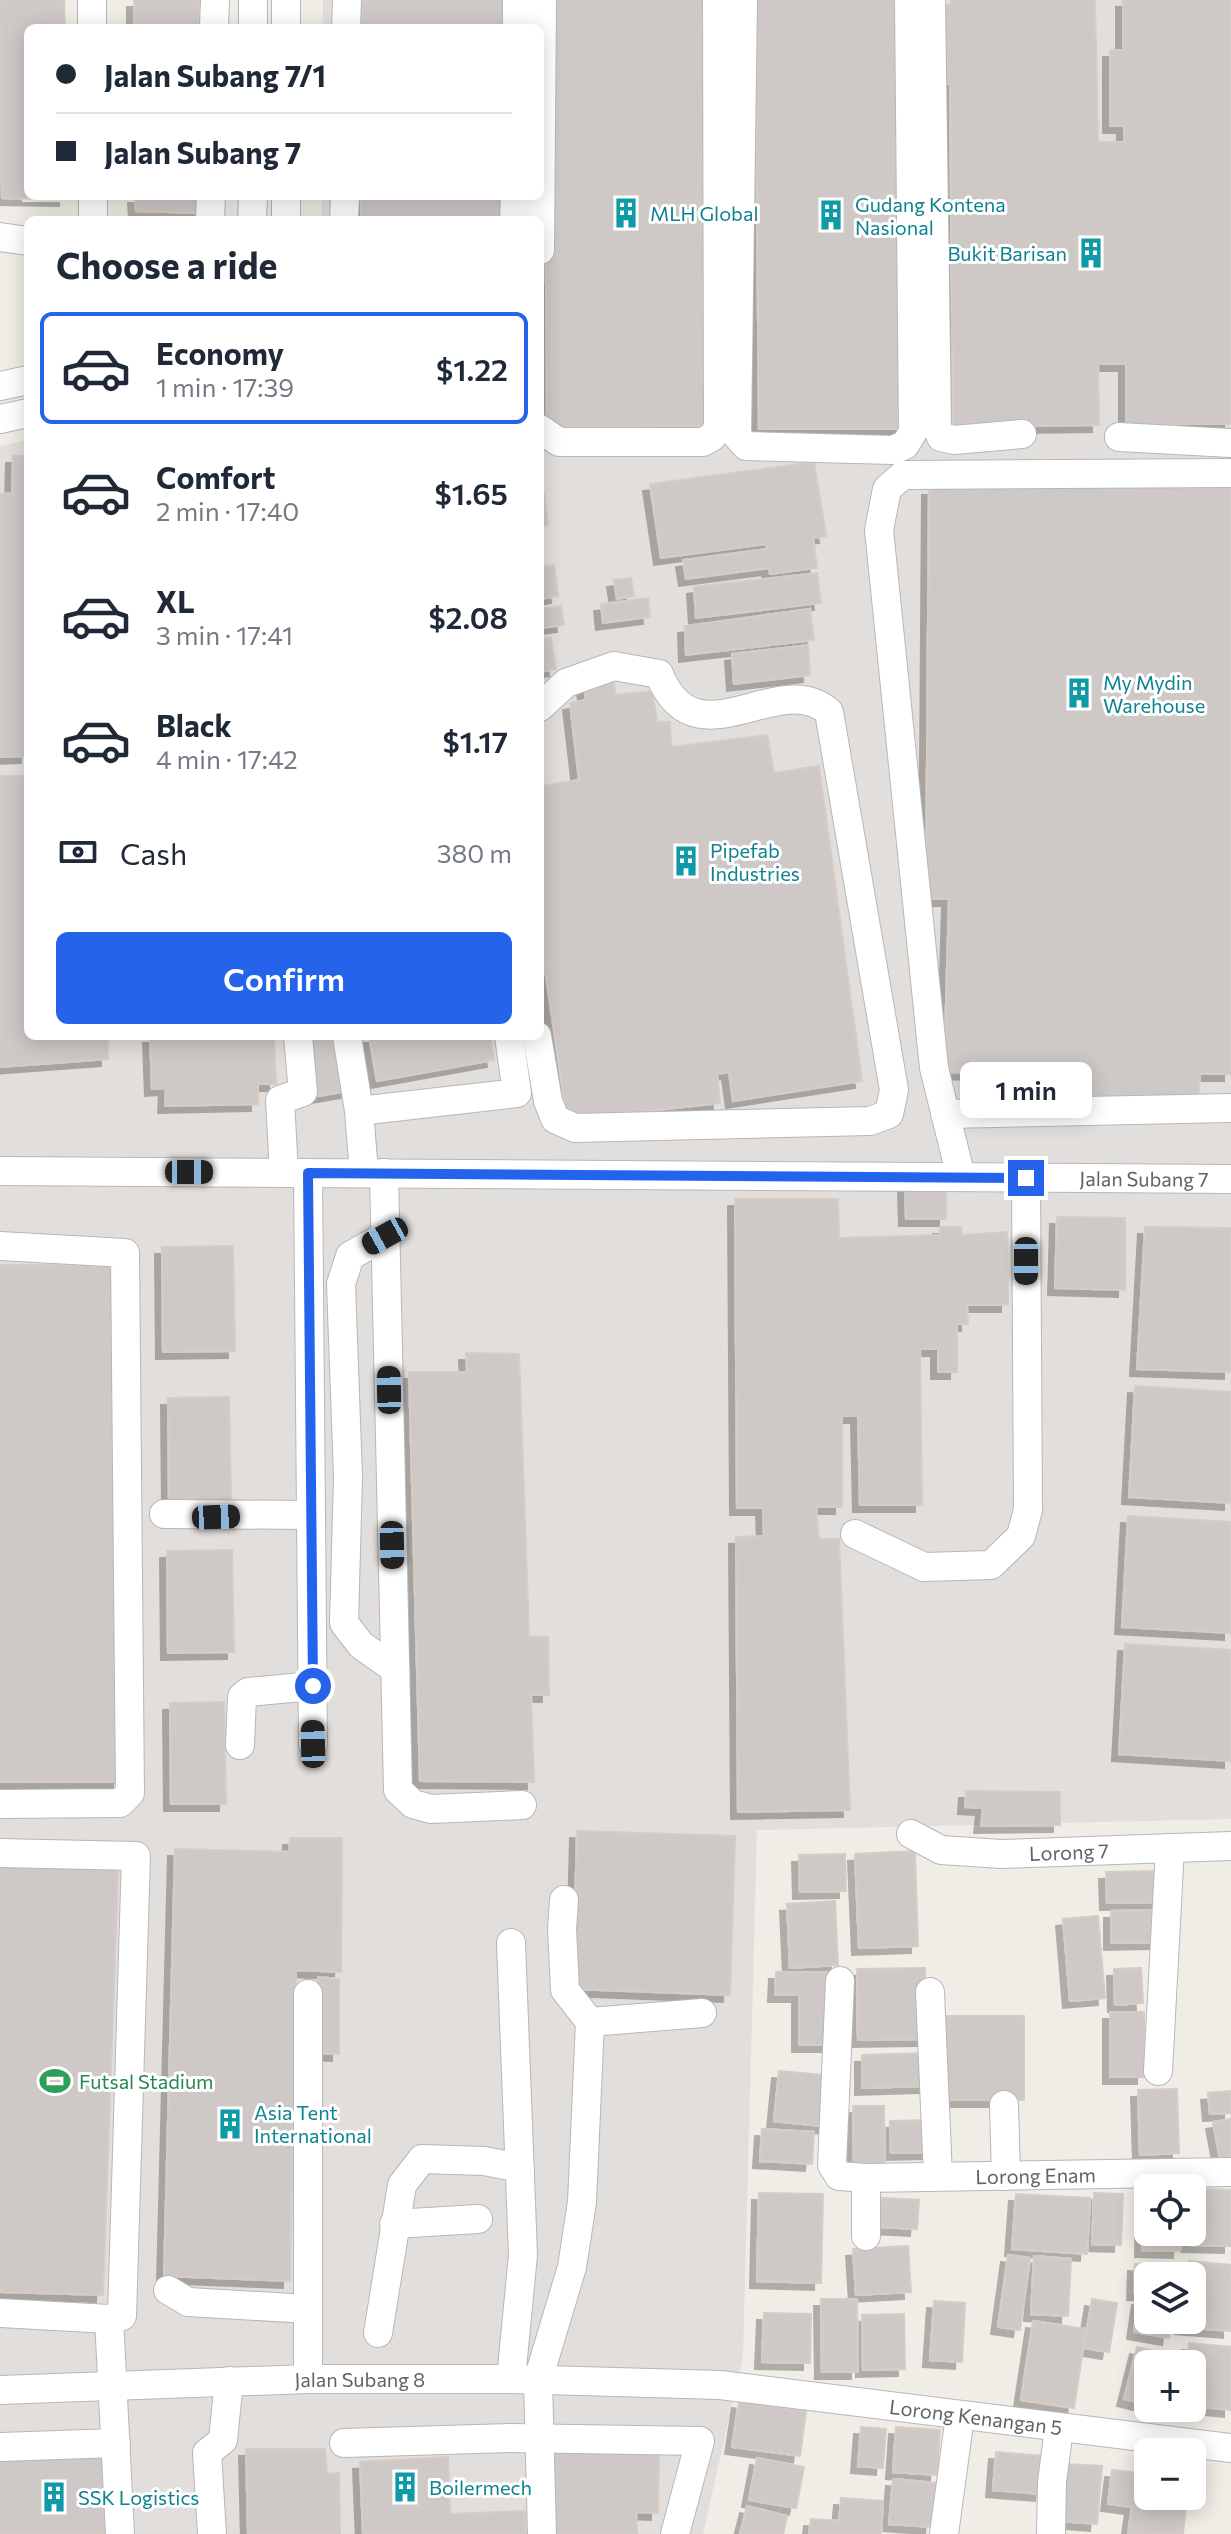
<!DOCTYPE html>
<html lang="en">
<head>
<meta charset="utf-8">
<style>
	body { margin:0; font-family:Commissioner,sans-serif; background:#f6f6f7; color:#1f2937; height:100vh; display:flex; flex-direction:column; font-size:30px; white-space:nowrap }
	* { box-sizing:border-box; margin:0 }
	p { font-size:26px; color:#747a83 }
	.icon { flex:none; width:44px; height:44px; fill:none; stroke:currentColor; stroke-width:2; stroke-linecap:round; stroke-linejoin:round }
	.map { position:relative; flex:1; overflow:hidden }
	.sheet { position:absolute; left:24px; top:216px; width:520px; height:824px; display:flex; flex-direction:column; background:#fff; border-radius:12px; box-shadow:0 4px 20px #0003 }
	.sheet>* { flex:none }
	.guide { position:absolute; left:24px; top:24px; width:520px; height:176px; border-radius:12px; box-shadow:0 4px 20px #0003; display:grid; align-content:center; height:176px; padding:0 32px; background:#fff }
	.controls { position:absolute; left:1134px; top:2174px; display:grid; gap:16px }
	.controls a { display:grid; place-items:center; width:72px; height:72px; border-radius:12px; background:#fff; box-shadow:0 4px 20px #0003; font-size:40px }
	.end { position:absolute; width:36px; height:36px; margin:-18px; border:10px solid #2563eb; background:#fff; box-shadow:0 0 0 4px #fff }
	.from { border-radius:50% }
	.bubble { position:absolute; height:56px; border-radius:12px; background:#fff; box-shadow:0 4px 20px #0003; font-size:26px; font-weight:600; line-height:56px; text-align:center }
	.car { position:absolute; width:24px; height:48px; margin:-24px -12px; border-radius:10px; box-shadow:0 0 6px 2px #0007; background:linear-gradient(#222 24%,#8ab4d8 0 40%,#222 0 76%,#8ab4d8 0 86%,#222 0) }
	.guide b { display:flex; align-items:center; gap:28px; height:76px; font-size:30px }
	.guide b+b { border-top:2px solid #e0e1e3 }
	.guide i { width:20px; height:20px; background:#1f2937 }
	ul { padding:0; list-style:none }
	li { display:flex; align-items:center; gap:24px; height:112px; margin:0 16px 12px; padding:0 16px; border:4px solid transparent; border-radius:12px }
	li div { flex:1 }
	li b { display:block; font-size:30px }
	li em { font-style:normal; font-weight:600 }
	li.selected { border-color:#2563eb }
	li>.icon { width:72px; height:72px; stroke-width:1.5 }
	h2 { padding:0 32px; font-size:36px; line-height:96px }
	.pay { display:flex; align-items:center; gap:20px; height:88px; padding:0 32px; font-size:30px }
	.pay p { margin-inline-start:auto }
	.cta { display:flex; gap:16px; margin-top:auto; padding:16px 32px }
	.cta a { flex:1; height:92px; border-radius:12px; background:#2563eb; color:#fff; font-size:32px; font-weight:600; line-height:92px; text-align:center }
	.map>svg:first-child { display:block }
	.industrial { fill:#e2dedb }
	.building { fill:#cec9c6; stroke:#d5cdc5; stroke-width:2; filter:url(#shadow) }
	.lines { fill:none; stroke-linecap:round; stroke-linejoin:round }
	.minor-casing { stroke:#b4b8bb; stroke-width:30 }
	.minor { stroke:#fff; stroke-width:28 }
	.route { stroke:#2563eb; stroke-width:10 }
	.labels { text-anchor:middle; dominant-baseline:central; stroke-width:6; stroke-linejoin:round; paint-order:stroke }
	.culture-label { font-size:20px; fill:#0d838f; stroke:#fff; text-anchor:start }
	.street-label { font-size:20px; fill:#5e6467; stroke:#fff }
	.leisure-label { font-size:20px; fill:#27864d; stroke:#fff; text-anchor:start }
</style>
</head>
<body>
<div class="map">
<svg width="1231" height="2534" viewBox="0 0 1231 2534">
	<defs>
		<filter id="shadow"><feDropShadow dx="-7" dy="7" stdDeviation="0" flood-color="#0004"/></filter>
	</defs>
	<rect width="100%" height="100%" fill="#f0ece6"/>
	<!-- industrial -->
	<path class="industrial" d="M323 0H1231V1819L757 1830 743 2356 703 2534H0V446L28 440V1036H540V220H322V196H540V28H323Z"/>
	<!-- building -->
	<g class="building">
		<path d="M0 0H64L65 28H28V196H66V199L2 198Z"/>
		<rect x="134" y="0" width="65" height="28"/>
		<rect x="362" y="0" width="148" height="28"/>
		<path d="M544 0H704L710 426 547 427Z"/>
		<path d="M755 0H902L907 429H759Z"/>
		<path d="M951 0H1095L1098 142H1124V126H1110V50H1123V0H1231V424H1126V364H1098L1099 425 953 427 950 84H938V5H951Z"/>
		<path d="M135 196H201V213L136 211Z"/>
		<rect x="361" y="196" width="148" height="24"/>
		<path d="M13 456H28V756L0 757V494L12 493Z"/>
		<path d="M814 462 826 536 813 538 817 568 770 574 769 568 686 579 683 560 767 549 766 544 661 558 650 484Z"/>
		<path d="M1231 486V1074H1200L1198 1100H1090V1076L944 1072 949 899H926L929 488Z"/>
		<path d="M540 494H544L548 525 540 526Z"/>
		<path d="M554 565 558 596 540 599V567Z"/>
		<path d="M817 573 821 603 696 618 694 587Z"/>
		<path d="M631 578 634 596 617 599 614 580Z"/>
		<path d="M648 598 650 617 603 623 601 604Z"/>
		<path d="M561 606 564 625 540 628V609Z"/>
		<path d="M810 609 814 640 686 655 685 626Z"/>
		<path d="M551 638 556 669 540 672V640Z"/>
		<path d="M808 645 810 675 734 684 732 654Z"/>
		<path d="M614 681 615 695 652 691 657 722H670L671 747 767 735 774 773 819 766 862 1081 733 1101 729 1072 717 1074 720 1103 567 1120 540 935V786L579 780 570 703 586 700 584 686Z"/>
		<path d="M0 776H28V1036H108V1059L0 1067Z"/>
		<path d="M150 1036H274L276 1084H258V1104L165 1106 166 1088 152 1089Z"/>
		<path d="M309 1036H340L348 1091 318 1096Z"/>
		<path d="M369 1036H490L494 1060 377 1081Z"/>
		<path d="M946 1183V1219H906L905 1184Z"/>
		<path d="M735 1199H838L839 1238 940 1235V1227H961L962 1235 1007 1232 1008 1305H967L968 1324H957V1372H938V1349H920L922 1505H860L858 1416H842V1507H816L819 1539H839L850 1810 738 1812 736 1537 764 1536 763 1508H737Z"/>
		<path d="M1057 1217 1125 1218V1290L1055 1288Z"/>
		<path d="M1145 1227 1231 1228V1372L1137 1369Z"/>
		<path d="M233 1246 235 1351 163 1352 162 1247Z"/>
		<rect x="0" y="1265" width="120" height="517"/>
		<path d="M466 1353 519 1354 529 1636 548 1637 549 1695H531L534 1782 420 1781 409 1372H467Z"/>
		<path d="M1135 1386 1231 1392V1503L1129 1497Z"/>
		<path d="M229 1397 231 1502 169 1503 168 1398Z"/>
		<path d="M1128 1516 1231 1522V1633L1122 1627Z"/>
		<path d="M232 1550 234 1652 168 1653 167 1551Z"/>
		<path d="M1125 1644 1231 1650V1761L1119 1754Z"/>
		<path d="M224 1702 226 1804H171L170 1703Z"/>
		<path d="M966 1791 1060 1792V1825L981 1826 983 1808 965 1807Z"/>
		<path d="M577 1831 735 1836 730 1995 573 1989Z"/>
		<path d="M290 1838H342L341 1972 296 1970 290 2281 164 2276 175 1849 289 1852Z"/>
		<path d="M915 1851 918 1946 859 1948 855 1854Z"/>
		<path d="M845 1854 846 1891 800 1892 799 1855Z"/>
		<path d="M0 1863 118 1870 103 2295 0 2292Z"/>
		<path d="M1159 1871 1160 1902 1107 1903 1106 1872Z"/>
		<path d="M835 1901 838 1965 790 1968 787 1904Z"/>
		<path d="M1158 1910V1942L1111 1943V1911Z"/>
		<path d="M1098 1916 1105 1998 1070 2001 1063 1919Z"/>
		<path d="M925 1968V2039L858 2040 857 1969Z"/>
		<path d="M1141 1968 1143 2003 1115 2005 1114 1969Z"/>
		<path d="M776 1972H831L828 2045H799V1995H775Z"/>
		<path d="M318 1977 339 1979V2054L318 2053Z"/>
		<rect x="1110" y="2012" width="34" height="65"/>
		<rect x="941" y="2016" width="83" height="84"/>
		<path d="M926 2053V2086L862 2088V2055Z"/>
		<path d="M779 2071 835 2076 829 2127 774 2121Z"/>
		<path d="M1177 2089 1179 2153 1140 2155 1138 2090Z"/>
		<path d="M1231 2091V2113L1210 2114 1208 2093Z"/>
		<path d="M853 2106H884L885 2163H854Z"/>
		<path d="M1231 2119V2157L1220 2159 1213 2122Z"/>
		<path d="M931 2120 932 2152 891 2153 890 2121Z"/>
		<path d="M762 2129 814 2132 812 2164 760 2161Z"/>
		<path d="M1190 2188 1231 2190V2246L1188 2245V2232H1192Z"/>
		<path d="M1143 2192H1148V2232H1181L1180 2251 1142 2250Z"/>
		<path d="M759 2193 823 2194 821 2283 757 2281Z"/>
		<path d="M1094 2193 1123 2194 1121 2245 1092 2244Z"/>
		<path d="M1016 2194 1090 2198 1087 2254 1012 2249Z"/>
		<path d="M882 2198 919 2200 917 2229 879 2227Z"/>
		<path d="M908 2246 911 2292 856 2295 853 2249Z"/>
		<path d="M1008 2255 1030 2258 1020 2330 998 2327Z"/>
		<path d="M1034 2256 1071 2259 1068 2316 1031 2314Z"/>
		<path d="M1189 2261 1231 2265 1230 2331 1182 2327 1183 2320H1192Z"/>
		<path d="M1135 2264 1181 2266V2276H1148V2293H1134Z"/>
		<path d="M1139 2298 1148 2300V2320H1172L1169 2338 1134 2332Z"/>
		<path d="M821 2299H857L858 2372H822Z"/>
		<path d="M1092 2299 1117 2303 1109 2352 1084 2348Z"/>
		<path d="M934 2301 965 2303 962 2362 930 2360Z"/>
		<path d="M764 2313 811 2314 810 2363 762 2362Z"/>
		<path d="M904 2314 905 2369 863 2370 862 2315Z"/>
		<path d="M1033 2321 1086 2329 1074 2408 1021 2400Z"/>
		<path d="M1189 2343 1231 2347V2410L1192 2406V2364H1187Z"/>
		<path d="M1137 2347 1167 2354 1165 2364H1148V2405L1124 2399Z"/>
		<path d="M739 2401 806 2411 800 2456 732 2447Z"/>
		<path d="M861 2427 886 2429 883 2468 858 2466Z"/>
		<path d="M896 2427 940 2430 937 2475 893 2472Z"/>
		<path d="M659 2446 658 2513 636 2512 637 2534H548L544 2451Z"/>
		<path d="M246 2449H325L327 2474 339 2473 340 2534H248Z"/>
		<path d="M996 2452 1045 2456 1042 2494 993 2490Z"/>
		<path d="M107 2453 110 2534H0V2460Z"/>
		<path d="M448 2457 450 2514 525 2511 526 2534H363L360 2462Z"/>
		<path d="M757 2458 804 2467 796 2508 749 2500Z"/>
		<path d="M1064 2464 1102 2466 1097 2524 1060 2521Z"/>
		<path d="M1112 2470 1148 2474V2496H1187L1183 2534H1128L1132 2507 1108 2504Z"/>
		<path d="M893 2479 936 2483 932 2527 889 2524Z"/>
		<path d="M841 2498 883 2501 881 2534H809L811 2519 839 2521Z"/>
		<path d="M747 2506 787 2516 783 2534H740Z"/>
	</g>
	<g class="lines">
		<!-- minor casing -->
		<g class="minor-casing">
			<g id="minor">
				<path d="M92 0V28"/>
				<path d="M286 0V28"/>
				<path d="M743 0 737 436 746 446 893 450 905 445 913 432 909 0"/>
				<path d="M931 0 937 427 941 437 954 440 1022 434"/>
				<path d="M214 28 215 0"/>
				<path d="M253 28V0"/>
				<path d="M346 28 347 0"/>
				<path d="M517 28V0"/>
				<path d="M93 196V220"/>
				<path d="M286 196V220"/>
				<path d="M210 220 211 196"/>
				<path d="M252 220 253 196"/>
				<path d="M344 220 345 196"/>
				<path d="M514 220 515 196"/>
				<path d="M0 237 28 241"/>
				<path d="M540 250 542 0"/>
				<path d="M0 386 28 380"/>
				<path d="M0 419 28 413"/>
				<path d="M540 429 559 442H703L712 437 718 428 717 0"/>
				<path d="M1119 437 1231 443"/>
				<path d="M347 1036 359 1111 364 1173"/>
				<path d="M537 1036 548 1101 555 1119 575 1128 870 1121 889 1114 894 1090 829 712C778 667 696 766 659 674L614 666 566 683 540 707"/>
				<path d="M359 1111 517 1093 509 1036"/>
				<path d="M945 1114 1231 1108"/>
				<path id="s1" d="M0 1171 1231 1179"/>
				<path d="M284 1173 280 1100 303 1092 298 1036"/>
				<path d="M308 1173 313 1744"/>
				<path d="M384 1173 398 1790 413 1804 431 1809 522 1805"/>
				<path d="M961 1177 934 1068 879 530 887 489 903 475 1231 473"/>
				<path d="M385 1236 350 1256 341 1284 348 1477 344 1623 361 1645 395 1669"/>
				<path d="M0 1246 125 1253 130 1793 120 1803 0 1804"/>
				<path d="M164 1514 311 1515"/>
				<path d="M855 1534 924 1567 991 1565 1021 1536 1028 1510 1026 1178"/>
				<path d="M240 1745 242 1697 248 1692 313 1686"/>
				<path id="s2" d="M911 1834 941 1850 1001 1854 1231 1846"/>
				<path d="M0 1853 136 1856 122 2316 109 2319 120 2534"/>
				<path id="s3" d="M840 1981 832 2165 839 2176 866 2178 1231 2172"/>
				<path d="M930 1992 938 2176"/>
				<path d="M308 1994V2379"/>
				<path d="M590 2022 702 2013"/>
				<path d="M1158 2071 1170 1848"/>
				<path d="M1004 2105 1006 2176"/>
				<path d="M394 2224 478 2219"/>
				<path d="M866 2236V2178"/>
				<path d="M168 2290 188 2302 308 2309"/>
				<path d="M0 2313 109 2319"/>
				<path d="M378 2333 402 2185 422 2159 484 2161 520 2168"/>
				<path d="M511 2379 523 2255 511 1943"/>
				<path id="s4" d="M0 2390 308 2379H511L720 2385 1231 2448"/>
				<path d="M344 2443 511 2438 700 2441 675 2534"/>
				<path d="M0 2447 116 2443"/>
				<path d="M212 2534 207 2453 223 2440 229 2381"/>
				<path d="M542 2534 538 2380 572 2267 582 2202 590 2022 565 1990 562 1929 564 1900"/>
				<path d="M944 2534 960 2416"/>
				<path d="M1051 2534 1052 2482 1059 2429"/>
			</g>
		</g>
		<!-- minor -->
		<use href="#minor" class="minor"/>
	</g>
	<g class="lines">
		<!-- route -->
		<path class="route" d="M313 1686 308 1173 1026 1178"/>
	</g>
	<!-- icons -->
	<defs>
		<g id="building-bare" transform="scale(2.4)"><path d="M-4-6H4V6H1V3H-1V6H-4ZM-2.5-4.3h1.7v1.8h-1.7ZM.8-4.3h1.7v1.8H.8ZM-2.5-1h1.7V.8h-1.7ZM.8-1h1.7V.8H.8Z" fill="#0f9aa8" stroke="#fff" stroke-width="2.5" paint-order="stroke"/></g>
		<g id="stadium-bare" transform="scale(2.4)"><path d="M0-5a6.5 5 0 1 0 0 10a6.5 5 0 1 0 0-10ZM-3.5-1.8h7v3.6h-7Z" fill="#2e9e5b" stroke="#fff" stroke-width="2.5" paint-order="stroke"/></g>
	</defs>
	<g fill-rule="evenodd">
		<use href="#building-bare" x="626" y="213"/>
		<use href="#building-bare" x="831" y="215"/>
		<use href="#building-bare" x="1091" y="253"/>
		<use href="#building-bare" x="1079" y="693"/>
		<use href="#building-bare" x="686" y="861"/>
		<use href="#stadium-bare" x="55" y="2081"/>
		<use href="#building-bare" x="230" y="2124"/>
		<use href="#building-bare" x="405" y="2487"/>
		<use href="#building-bare" x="54" y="2497"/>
	</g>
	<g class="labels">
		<!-- culture labels -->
		<g class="culture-label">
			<text x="855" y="204">Gudang Kontena<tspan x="855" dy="23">Nasional</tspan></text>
			<text x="650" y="213">MLH Global</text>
			<text x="1067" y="253" text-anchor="end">Bukit Barisan</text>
			<text x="1103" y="682">My Mydin<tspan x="1103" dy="23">Warehouse</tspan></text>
			<text x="710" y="850">Pipefab<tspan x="710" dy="23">Industries</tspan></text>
			<text x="254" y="2112">Asia Tent<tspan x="254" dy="23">International</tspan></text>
			<text x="429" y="2487">Boilermech</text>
			<text x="78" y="2497">SSK Logistics</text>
		</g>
		<!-- street labels -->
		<g class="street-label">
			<text stroke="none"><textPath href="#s1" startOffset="1144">Jalan Subang 7</textPath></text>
			<text stroke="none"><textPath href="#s2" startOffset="162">Lorong 7</textPath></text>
			<text stroke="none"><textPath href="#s3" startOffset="394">Lorong Enam</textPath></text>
			<text stroke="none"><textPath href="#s4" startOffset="360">Jalan Subang 8</textPath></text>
			<text stroke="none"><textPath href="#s4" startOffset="978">Lorong Kenangan 5</textPath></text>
		</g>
		<!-- leisure labels -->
		<g class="leisure-label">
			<text x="79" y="2081">Futsal Stadium</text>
		</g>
	</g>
</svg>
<div class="controls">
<a><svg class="icon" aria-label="locate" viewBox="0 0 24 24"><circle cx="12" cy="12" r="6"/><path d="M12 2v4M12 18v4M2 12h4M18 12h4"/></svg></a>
<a><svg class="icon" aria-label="layers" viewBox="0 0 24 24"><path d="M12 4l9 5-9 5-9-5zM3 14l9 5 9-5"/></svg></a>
<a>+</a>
<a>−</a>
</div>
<i class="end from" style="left:313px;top:1686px"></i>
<i class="end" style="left:1026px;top:1178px"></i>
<div class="bubble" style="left:960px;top:1062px;width:132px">1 min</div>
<i class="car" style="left:189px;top:1172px;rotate:90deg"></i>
<i class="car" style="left:385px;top:1236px;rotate:241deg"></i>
<i class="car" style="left:1026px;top:1261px;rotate:180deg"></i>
<i class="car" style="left:389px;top:1390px;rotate:359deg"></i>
<i class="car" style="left:216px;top:1517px;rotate:88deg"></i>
<i class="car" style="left:392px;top:1545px;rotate:179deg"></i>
<i class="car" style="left:313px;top:1744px;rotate:359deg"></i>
<div class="guide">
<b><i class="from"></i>Jalan Subang 7/1</b>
<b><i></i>Jalan Subang 7</b>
</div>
<section class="sheet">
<h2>Choose a ride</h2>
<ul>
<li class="selected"><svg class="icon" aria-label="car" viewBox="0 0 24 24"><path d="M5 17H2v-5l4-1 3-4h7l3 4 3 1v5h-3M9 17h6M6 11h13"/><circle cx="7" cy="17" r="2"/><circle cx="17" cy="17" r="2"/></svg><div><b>Economy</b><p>1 min · 17:39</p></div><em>$1.22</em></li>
<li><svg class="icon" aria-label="car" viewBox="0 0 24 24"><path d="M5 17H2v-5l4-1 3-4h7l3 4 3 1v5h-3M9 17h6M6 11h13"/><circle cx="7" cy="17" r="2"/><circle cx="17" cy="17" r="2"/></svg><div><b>Comfort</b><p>2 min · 17:40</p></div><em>$1.65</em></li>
<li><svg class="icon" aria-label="car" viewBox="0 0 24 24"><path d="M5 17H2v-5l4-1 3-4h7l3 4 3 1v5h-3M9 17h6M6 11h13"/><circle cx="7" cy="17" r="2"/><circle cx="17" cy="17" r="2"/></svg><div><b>XL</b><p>3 min · 17:41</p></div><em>$2.08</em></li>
<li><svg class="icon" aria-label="car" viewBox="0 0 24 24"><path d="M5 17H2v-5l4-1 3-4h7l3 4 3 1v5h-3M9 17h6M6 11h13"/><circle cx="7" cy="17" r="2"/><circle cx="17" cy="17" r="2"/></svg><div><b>Black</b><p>4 min · 17:42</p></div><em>$1.17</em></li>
</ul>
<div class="pay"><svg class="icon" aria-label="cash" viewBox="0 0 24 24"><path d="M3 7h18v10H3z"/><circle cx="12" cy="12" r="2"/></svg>Cash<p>380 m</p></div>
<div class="cta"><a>Confirm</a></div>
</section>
</div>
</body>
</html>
